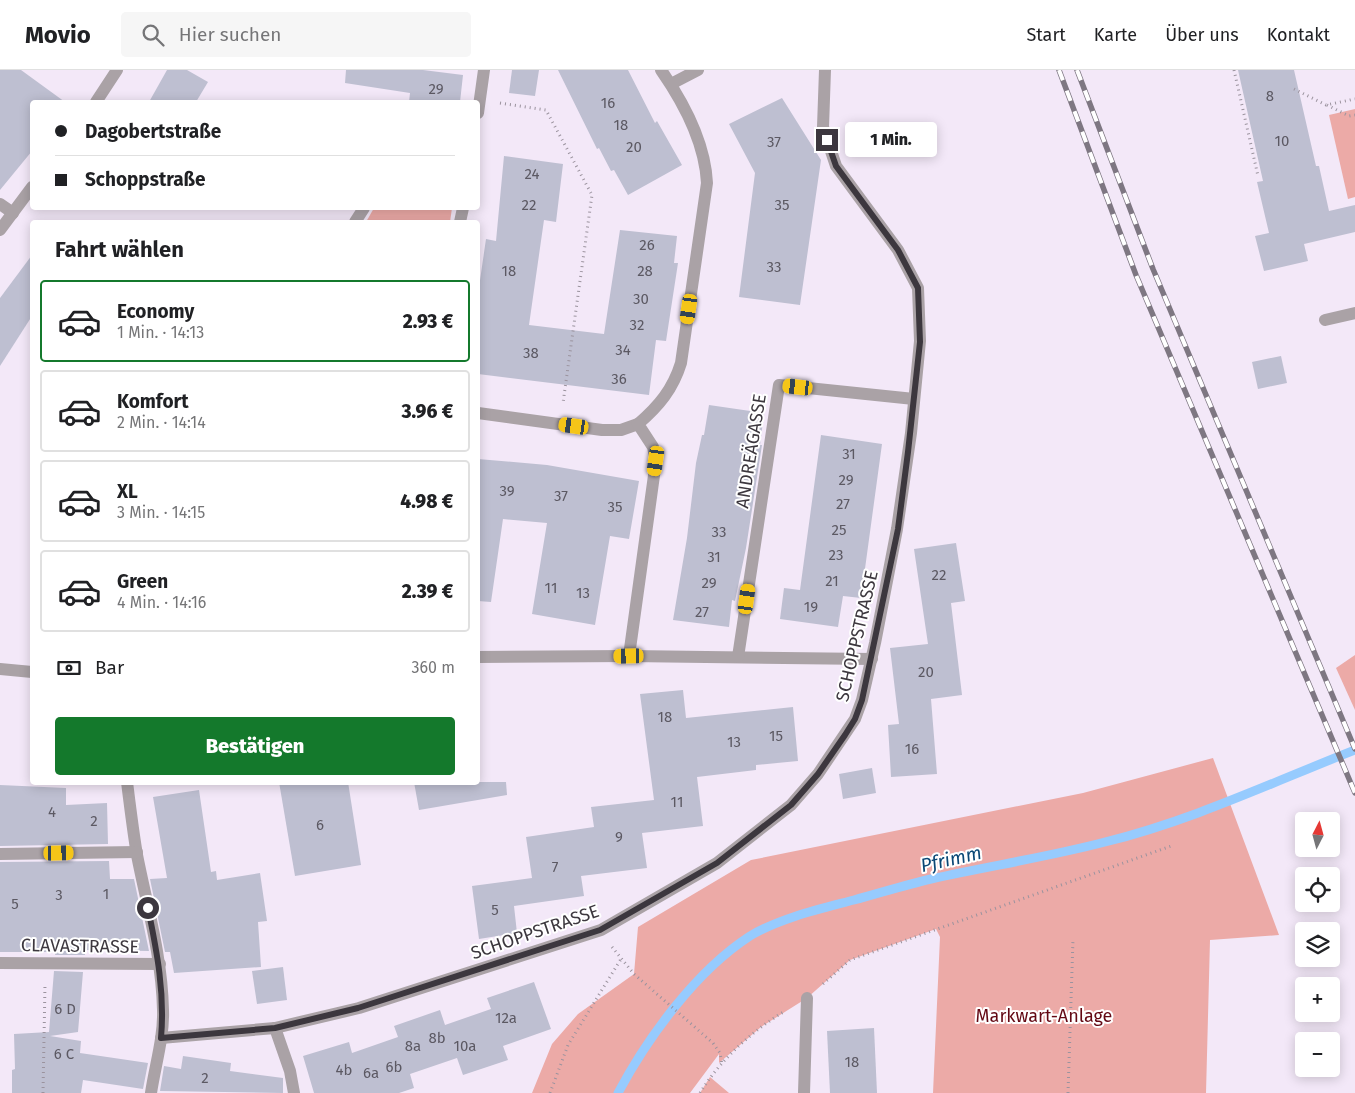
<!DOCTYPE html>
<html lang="de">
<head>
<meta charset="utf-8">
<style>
	body { margin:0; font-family:"Fira Sans",sans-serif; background:#f6f6f6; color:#202124; height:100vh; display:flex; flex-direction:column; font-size:19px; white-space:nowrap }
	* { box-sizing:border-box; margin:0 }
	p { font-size:16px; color:#757577 }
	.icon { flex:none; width:28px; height:28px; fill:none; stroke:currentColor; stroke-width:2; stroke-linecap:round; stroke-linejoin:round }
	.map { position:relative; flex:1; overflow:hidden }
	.sheet { position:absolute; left:30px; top:150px; width:450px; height:565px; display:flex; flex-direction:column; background:#fff; border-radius:5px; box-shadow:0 2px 12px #0003 }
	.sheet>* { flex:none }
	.hud { position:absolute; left:30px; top:30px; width:450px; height:110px; border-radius:5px; box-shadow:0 2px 12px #0003; display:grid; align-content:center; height:110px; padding:0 25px; background:#fff }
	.needle { width:32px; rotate:6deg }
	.fabs { position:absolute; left:1295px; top:742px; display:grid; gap:10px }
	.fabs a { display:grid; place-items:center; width:45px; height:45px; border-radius:5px; background:#fff; box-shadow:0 2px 12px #0003; font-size:25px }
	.end { position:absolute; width:22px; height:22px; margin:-11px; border:6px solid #3c373e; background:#fff; box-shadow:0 0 0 2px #fff }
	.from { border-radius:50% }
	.bubble { position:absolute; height:35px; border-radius:5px; background:#fff; box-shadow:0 2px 12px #0003; font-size:16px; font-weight:800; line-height:35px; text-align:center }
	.car { position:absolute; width:15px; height:30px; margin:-15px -8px; border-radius:6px; box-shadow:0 0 4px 1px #0007; background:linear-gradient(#f5c518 24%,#345 0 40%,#f5c518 0 76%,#345 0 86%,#f5c518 0) }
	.hud b { display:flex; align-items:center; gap:18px; height:48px; font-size:19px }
	.hud b+b { border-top:1px solid #e0e0e0 }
	.hud i { width:12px; height:12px; background:#202124 }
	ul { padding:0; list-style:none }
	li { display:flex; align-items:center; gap:15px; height:82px; margin:0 10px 8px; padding:0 15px; border:2px solid #e0e0e0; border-radius:5px }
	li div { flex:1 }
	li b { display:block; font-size:19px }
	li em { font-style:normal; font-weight:800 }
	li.active { border-color:#14792c }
	li>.icon { width:45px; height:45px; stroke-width:1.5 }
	h2 { padding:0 25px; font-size:22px; line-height:60px }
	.pay { display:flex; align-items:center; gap:12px; height:55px; padding:0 25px; font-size:19px }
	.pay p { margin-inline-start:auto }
	.action { display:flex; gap:10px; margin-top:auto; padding:10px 25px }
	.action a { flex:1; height:58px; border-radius:5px; background:#14792c; color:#fff; font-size:20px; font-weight:800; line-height:58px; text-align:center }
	header { display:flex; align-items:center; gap:30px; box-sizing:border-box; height:70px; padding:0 25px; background:#fff; border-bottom:1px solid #e0e0e0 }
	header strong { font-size:24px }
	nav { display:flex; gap:28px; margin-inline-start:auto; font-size:18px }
	.search { width:350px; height:45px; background:#f6f6f6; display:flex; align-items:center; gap:12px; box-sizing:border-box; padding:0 18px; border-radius:5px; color:#757577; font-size:19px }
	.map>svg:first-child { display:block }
	.green { fill:#ecaaa7 }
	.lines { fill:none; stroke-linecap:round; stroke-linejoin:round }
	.stream { stroke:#96cbfe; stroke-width:9 }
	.building { fill:#bebfd1 }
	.path { stroke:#9b939e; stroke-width:3; stroke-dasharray:1 4; stroke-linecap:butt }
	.lane { stroke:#aaa2a6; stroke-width:12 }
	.street { stroke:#aaa2a6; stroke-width:12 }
	.rail-casing { stroke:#7e7782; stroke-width:5.5 }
	.rail { stroke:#fff; stroke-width:4; stroke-dasharray:11; stroke-linecap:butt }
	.route { stroke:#3c373e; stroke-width:6 }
	.labels { text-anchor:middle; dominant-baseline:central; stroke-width:4; stroke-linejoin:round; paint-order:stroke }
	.number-label { font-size:15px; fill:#5c5963 }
	.street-label { font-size:18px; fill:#3c373e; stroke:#fff }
	.park-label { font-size:18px; fill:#630813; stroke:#fff }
	.water-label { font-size:19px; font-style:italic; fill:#0a4775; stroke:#fff }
</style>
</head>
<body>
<header>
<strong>Movio</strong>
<div class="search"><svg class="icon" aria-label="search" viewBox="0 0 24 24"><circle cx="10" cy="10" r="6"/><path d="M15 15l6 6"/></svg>Hier suchen</div>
<nav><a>Start</a><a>Karte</a><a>Über uns</a><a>Kontakt</a></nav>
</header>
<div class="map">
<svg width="1355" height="1023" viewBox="0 0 1355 1023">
	<rect width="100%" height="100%" fill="#f3e8f8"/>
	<!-- green -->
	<g class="green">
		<path d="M1355 39V127L1348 129 1329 45Z"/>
		<path d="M374 138H452L450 152H366Z"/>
		<path d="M1355 585V640L1336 598Z"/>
		<path d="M1213 688 1279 865 1210 870 1206 1023H933L940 867 936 859 850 890 807 928 761 957 719 993V984L690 1023H532L552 974 578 944 634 904 638 857 751 790 1083 723Z"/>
		<path d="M710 1007 729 1023H700Z"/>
	</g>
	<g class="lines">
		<!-- stream -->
		<path class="stream" d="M618 1023C648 967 696 901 750 866 780 848 820 839 854 830 880 823 905 815 931 809 989 796 1048 787 1105 772 1191 751 1273 712 1355 680"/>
	</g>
	<!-- building -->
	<g class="building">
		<path d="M0 0H21L65 32H32V81L0 120Z"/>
		<path d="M167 0H187L208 12 196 32H149Z"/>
		<path d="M346 0H423L463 5 460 32H409L410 23 345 13Z"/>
		<path d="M512 0H539L535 26 509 23Z"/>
		<path d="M558 0H628L655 53 657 51 682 95 628 125 614 100 611 101 599 78 597 79Z"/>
		<path d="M1238 0H1294L1316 96H1319L1329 141 1355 135V162L1304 174 1308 191 1264 201 1255 166 1269 163 1257 112 1263 111Z"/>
		<path d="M782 28 821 90 800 235 739 227 755 103 729 54Z"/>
		<path d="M504 86 563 94 556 152 544 150 529 255 604 264 620 160 677 166 674 193H678L666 271 656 270 649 325 478 304V224L486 169 496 171Z"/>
		<path d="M32 185V246L0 296V228Z"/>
		<path d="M1281 286 1287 313 1258 319 1252 292Z"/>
		<path d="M709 335 764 343 760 375H762L746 478 735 531 732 530 729 557 673 550 687 468 696 393 702 365H704Z"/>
		<path d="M821 365 882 374 861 528 843 526 838 557 780 549 784 518 800 520Z"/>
		<path d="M478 389 547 395 639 411 629 469 610 466 595 555 532 544 547 453 503 449 491 532 478 531Z"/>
		<path d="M956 473 965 531 951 533 962 625 931 629 937 704 891 707 888 655 899 654 890 578 928 574 914 479Z"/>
		<path d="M683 620 686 648 793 637 798 691 756 695V700L697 707 703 756 642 763 647 798 581 806 584 826 514 836 517 863 479 869 472 816 532 808 526 767 594 757 591 737 654 730 640 624Z"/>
		<path d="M872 698 876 723 843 729 839 704Z"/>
		<path d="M279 712H348L361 795 295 806Z"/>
		<path d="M414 712H506L507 725 419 740Z"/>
		<path d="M0 715 66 718V735L107 733 108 774 0 776Z"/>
		<path d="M199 720 211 802 216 801 217 810 260 803 267 851 258 852 261 897 174 903 170 882H165L150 809 167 808 153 727Z"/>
		<path d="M109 791 110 809H134L149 881 85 880V885H55L56 882H0V792Z"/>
		<path d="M283 897 287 930 257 934 252 901Z"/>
		<path d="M54 901 83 902 78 962 50 966 81 971 80 983 148 993 143 1019 83 1010 81 1023H12V1000L15 999 14 964 49 962Z"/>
		<path d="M534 912 551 959 503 976 508 990 463 1005 457 988 410 1004 414 1018 399 1023H314L303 986 349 972 352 983 398 967 394 956 440 940 445 955 491 939 487 928Z"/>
		<path d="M874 958 877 1023H830L827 961Z"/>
		<path d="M183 986 231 993 230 1001 283 1008V1023L160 1021 164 996 181 999Z"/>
	</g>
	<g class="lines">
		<!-- path -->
		<g class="path">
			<path d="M1234 0 1258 106"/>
			<path d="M1294 19 1326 35 1355 29"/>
			<path d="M500 33 546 40 592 125 563 333"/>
			<path d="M1327 35 1349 46 1355 45"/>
			<path d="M612 877 634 904 713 973 720 983 722 994"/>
			<path d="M823 914 850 890 1174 775"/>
			<path d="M43 1023 45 914"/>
			<path d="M550 1023 568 975 621 889"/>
			<path d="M700 1023C720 990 752 961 785 941"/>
			<path d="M1068 1023 1073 869"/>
		</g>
		<!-- lane -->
		<g class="lane">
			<path d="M671 14 698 0"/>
			<path d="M0 134 13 143"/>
			<path d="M1325 250 1355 243"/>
		</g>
		<!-- street -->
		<g class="street">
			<path d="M96 32 117 0"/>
			<path d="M478 43 484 0"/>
			<path d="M355 152 364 138"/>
			<path d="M460 152 463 138"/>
			<path d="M0 160 32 117"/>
			<path d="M478 343 602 360H621L638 354"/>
			<path d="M629 586 656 391 653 377 638 354C659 336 673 319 681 293L707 113C705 73 684 33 661 0"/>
			<path d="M478 587 629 586 872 589"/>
			<path d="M738 587 779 315 914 329"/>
			<path d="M0 599 32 602"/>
			<path d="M127 712C130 736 133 761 137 785 147 836 162 887 163 940 164 967 155 996 151 1023"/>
			<path d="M0 784 137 782"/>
			<path d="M0 893 160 894"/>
			<path d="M275 958 290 1001 294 1023"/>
			<path d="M161 968 275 958 359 938 601 860 717 793 791 735 818 704 855 649 862 630 875 573 897 459 911 363 920 271 918 218 898 180 836 96 823 57 825 0"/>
			<path d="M804 1023 807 928"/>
		</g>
		<!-- rail casing -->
		<g class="rail-casing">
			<g id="rail">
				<path d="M1059 0 1136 205 1355 723"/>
				<path d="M1077 0 1153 199 1355 679"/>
			</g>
		</g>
		<!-- rail -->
		<use href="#rail" class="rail"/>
	</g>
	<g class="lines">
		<!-- route -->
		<path class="route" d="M148 838C157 882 165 923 161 968L275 958 358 938 600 860 717 793 791 735 818 704 845 665 855 649 862 630 898 459 908 382 920 272 918 218 898 180 836 96 827 70"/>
	</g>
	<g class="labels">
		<!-- number labels -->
		<g class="number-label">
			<text x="436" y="19">29</text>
			<text x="1270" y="26">8</text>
			<text x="608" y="33">16</text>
			<text x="621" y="55">18</text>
			<text x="1282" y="71">10</text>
			<text x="774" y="72">37</text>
			<text x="634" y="77">20</text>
			<text x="532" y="104">24</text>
			<text x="529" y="135">22</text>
			<text x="782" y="135">35</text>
			<text x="647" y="175">26</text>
			<text x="774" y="197">33</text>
			<text x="509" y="201">18</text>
			<text x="645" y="201">28</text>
			<text x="641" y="229">30</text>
			<text x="637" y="255">32</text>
			<text x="623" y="280">34</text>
			<text x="531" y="283">38</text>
			<text x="619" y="309">36</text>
			<text x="849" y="384">31</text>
			<text x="846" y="410">29</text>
			<text x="507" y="421">39</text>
			<text x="561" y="426">37</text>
			<text x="843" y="434">27</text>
			<text x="615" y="437">35</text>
			<text x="839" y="460">25</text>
			<text x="719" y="462">33</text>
			<text x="836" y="485">23</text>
			<text x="714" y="487">31</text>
			<text x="939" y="505">22</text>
			<text x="832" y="511">21</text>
			<text x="709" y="513">29</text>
			<text x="551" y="518">11</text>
			<text x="583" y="523">13</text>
			<text x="811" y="537">19</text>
			<text x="702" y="542">27</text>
			<text x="926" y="602">20</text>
			<text x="665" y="647">18</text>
			<text x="776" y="666">15</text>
			<text x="734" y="672">13</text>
			<text x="912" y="679">16</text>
			<text x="677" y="732">11</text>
			<text x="52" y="742">4</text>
			<text x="94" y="751">2</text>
			<text x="320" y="755">6</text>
			<text x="619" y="767">9</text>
			<text x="555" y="797">7</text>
			<text x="106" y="824">1</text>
			<text x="59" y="825">3</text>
			<text x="15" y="834">5</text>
			<text x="495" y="840">5</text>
			<text x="65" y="939">6 D</text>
			<text x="506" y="948">12a</text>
			<text x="437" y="968">8b</text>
			<text x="413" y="976">8a</text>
			<text x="465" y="976">10a</text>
			<text x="64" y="984">6 C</text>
			<text x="852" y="992">18</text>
			<text x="394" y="997">6b</text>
			<text x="344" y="1000">4b</text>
			<text x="371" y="1003">6a</text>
			<text x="205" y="1008">2</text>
		</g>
		<!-- street labels -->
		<g class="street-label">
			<text transform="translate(751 381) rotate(-81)">ANDREÄGASSE</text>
			<text transform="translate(857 566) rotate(-77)">SCHOPPSTRASSE</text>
			<text transform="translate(535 862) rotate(-19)">SCHOPPSTRASSE</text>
			<text transform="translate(80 876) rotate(1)">CLAVASTRASSE</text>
		</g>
		<!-- park labels -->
		<g class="park-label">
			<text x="1044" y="946">Markwart-Anlage</text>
		</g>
		<!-- water labels -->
		<g class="water-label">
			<text transform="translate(951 789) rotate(-13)">Pfrimm</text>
		</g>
	</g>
</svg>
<div class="fabs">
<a><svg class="needle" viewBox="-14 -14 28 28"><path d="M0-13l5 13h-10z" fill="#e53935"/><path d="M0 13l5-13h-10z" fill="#757577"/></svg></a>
<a><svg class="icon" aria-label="locate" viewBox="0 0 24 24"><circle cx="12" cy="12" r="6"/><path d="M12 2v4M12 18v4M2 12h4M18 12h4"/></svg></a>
<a><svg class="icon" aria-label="layers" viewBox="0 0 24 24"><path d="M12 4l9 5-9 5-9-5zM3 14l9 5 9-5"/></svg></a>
<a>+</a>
<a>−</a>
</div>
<i class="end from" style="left:148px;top:838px"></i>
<i class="end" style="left:827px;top:70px"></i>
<div class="bubble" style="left:845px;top:52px;width:92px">1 Min.</div>
<i class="car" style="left:689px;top:239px;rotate:188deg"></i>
<i class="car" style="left:798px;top:317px;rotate:276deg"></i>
<i class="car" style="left:574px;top:356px;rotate:278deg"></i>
<i class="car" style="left:656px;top:391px;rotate:188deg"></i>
<i class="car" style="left:747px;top:529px;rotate:8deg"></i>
<i class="car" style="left:629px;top:586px;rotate:269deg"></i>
<i class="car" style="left:59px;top:783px;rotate:89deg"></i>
<div class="hud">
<b><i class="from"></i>Dagobertstraße</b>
<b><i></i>Schoppstraße</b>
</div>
<section class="sheet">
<h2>Fahrt wählen</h2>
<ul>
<li class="active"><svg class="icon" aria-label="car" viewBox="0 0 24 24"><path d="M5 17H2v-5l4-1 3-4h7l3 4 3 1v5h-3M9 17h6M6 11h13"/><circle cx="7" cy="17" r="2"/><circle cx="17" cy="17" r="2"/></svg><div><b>Economy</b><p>1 Min. · 14:13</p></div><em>2.93 €</em></li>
<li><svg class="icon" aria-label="car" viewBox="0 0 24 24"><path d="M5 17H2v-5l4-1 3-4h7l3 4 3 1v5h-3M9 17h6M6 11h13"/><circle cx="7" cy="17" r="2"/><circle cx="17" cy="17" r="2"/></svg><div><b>Komfort</b><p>2 Min. · 14:14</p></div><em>3.96 €</em></li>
<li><svg class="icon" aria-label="car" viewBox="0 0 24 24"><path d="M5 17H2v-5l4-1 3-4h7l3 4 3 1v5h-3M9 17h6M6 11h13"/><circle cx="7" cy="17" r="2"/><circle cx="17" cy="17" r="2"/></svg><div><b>XL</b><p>3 Min. · 14:15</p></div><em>4.98 €</em></li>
<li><svg class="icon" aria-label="car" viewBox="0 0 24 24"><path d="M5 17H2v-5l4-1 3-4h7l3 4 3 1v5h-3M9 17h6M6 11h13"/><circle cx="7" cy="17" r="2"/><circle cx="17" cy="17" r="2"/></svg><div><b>Green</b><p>4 Min. · 14:16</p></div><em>2.39 €</em></li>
</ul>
<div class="pay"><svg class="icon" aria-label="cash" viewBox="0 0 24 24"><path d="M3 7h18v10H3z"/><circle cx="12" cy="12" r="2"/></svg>Bar<p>360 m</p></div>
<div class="action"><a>Bestätigen</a></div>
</section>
</div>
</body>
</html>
